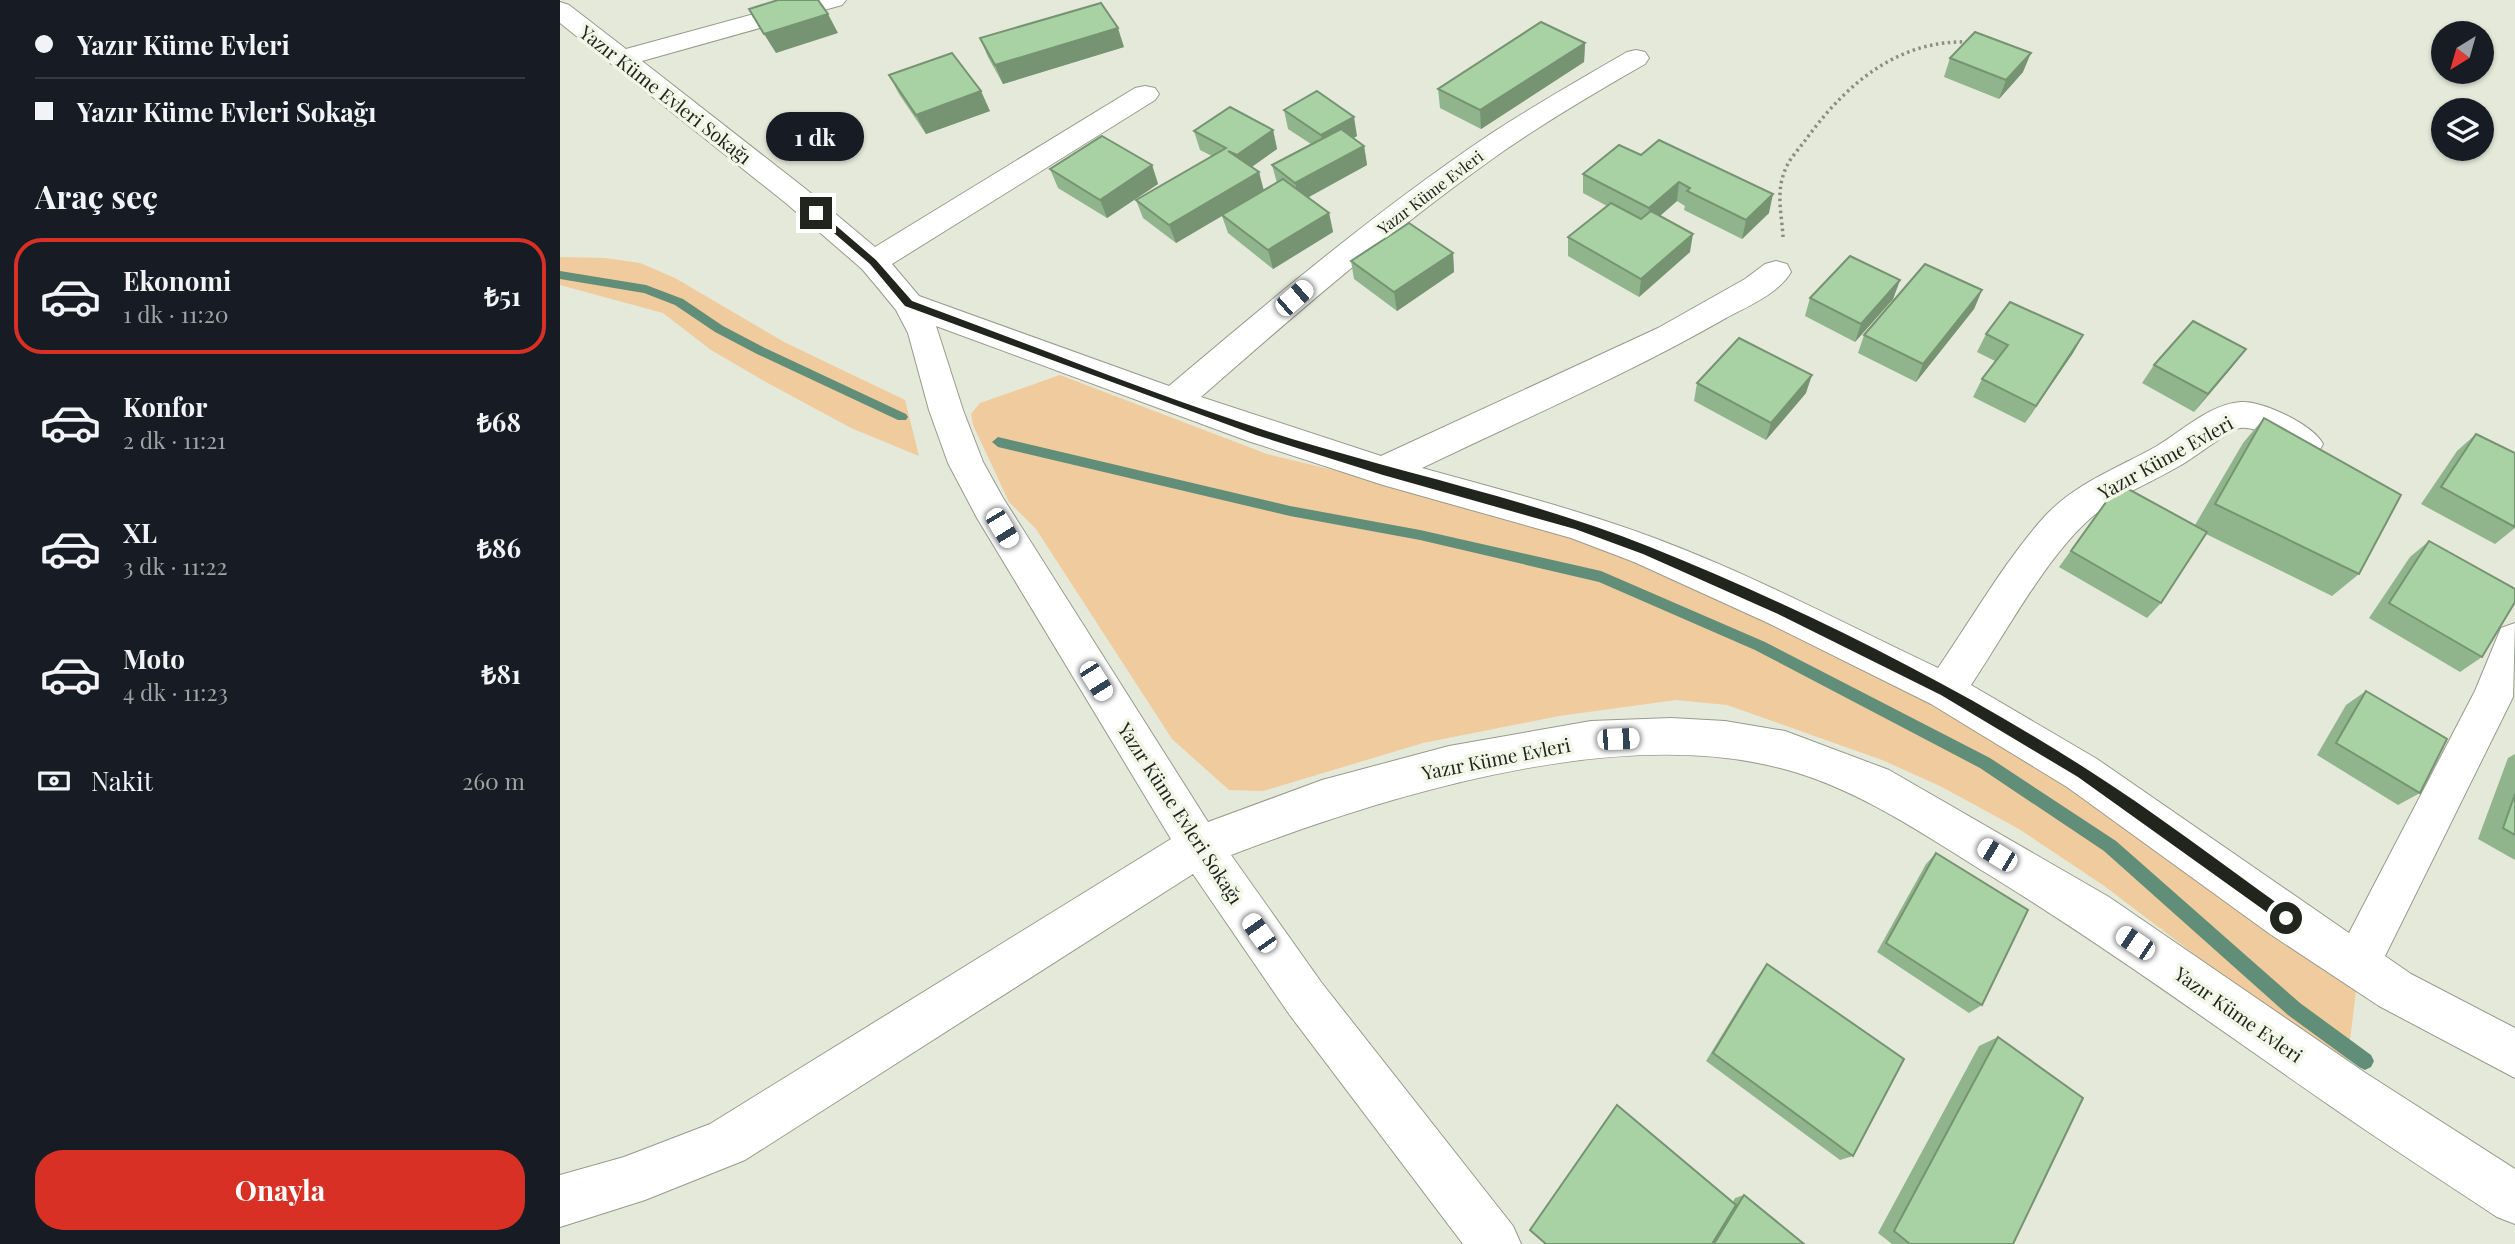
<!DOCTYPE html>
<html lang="tr">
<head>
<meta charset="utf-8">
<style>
	body { margin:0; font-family:"Playfair Display",serif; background:#242831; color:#f1f3f6; height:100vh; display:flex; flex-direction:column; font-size:26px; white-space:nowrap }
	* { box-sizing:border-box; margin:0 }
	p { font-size:23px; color:#9ea1a6 }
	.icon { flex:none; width:38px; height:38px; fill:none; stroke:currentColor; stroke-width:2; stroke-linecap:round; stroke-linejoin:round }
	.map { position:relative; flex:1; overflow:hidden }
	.sheet { display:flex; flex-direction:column; background:#171b24; width:560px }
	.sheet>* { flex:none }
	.top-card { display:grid; align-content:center; height:154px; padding:0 35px; background:#171b24 }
	.needle { width:46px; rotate:217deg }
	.fabs { position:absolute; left:1871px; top:21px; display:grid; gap:14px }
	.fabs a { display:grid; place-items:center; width:63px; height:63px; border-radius:50%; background:#171b24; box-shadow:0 2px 5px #0004; font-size:35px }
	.end { position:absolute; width:32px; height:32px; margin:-16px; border:9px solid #22241e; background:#fff; box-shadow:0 0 0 4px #fff }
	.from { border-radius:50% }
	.bubble { position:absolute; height:49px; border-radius:24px; background:#171b24; box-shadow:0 2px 5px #0004; font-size:23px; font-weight:700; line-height:49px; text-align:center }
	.car { position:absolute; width:21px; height:42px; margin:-21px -10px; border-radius:9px; box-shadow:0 0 5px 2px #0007; background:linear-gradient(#fff 24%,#345 0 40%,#fff 0 76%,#345 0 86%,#fff 0) }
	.top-card b { display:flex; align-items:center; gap:24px; height:66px; font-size:26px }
	.top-card b+b { border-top:2px solid #363941 }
	.top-card i { width:18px; height:18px; background:#f1f3f6 }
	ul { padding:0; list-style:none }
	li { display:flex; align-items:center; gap:21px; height:116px; margin:0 14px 10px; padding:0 21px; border:4px solid transparent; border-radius:28px }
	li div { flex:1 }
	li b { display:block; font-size:26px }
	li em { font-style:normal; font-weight:700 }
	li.on { border-color:#d93025 }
	li>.icon { width:63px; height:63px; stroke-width:1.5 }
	h2 { padding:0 35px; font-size:32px; line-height:84px }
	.pay { display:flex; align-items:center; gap:18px; height:77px; padding:0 35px; font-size:26px }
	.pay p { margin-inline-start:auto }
	.primary-button { display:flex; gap:14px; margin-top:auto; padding:14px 35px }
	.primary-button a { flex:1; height:80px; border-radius:28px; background:#d93025; color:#fff; font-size:28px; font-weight:700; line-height:80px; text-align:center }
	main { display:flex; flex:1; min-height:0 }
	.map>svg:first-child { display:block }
	.green { fill:#f0cb9e }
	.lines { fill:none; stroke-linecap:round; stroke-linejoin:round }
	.stream { fill:#608e78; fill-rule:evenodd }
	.minor-casing { stroke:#979b8c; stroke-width:2 }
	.path { stroke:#8b8e83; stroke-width:3.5; stroke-dasharray:2.5 3.5; stroke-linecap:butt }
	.minor { fill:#fff; fill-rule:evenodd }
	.wall { fill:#90b58c }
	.shaded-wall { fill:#769372 }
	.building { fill:#a8d2a3; stroke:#769372; stroke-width:2 }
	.route { fill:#22241e }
	.labels { text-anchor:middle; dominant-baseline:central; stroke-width:7; stroke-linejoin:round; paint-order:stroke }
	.far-street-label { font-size:16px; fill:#22241e; stroke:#f2f6e7 }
	.street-label { font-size:19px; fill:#22241e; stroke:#f2f6e7 }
</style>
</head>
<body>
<main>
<section class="sheet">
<div class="top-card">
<b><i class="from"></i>Yazır Küme Evleri</b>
<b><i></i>Yazır Küme Evleri Sokağı</b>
</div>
<h2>Araç seç</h2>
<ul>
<li class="on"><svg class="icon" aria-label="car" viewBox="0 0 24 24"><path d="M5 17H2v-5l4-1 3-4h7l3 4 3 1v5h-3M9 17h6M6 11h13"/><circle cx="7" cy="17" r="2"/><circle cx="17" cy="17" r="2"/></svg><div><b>Ekonomi</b><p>1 dk · 11:20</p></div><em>₺51</em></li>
<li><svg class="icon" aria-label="car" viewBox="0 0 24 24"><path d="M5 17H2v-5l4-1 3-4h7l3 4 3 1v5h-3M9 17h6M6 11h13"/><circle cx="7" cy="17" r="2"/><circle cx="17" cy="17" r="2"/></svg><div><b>Konfor</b><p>2 dk · 11:21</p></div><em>₺68</em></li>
<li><svg class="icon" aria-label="car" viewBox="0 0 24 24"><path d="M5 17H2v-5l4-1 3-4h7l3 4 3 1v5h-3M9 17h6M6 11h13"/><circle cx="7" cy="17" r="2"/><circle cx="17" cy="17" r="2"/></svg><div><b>XL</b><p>3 dk · 11:22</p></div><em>₺86</em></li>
<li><svg class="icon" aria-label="car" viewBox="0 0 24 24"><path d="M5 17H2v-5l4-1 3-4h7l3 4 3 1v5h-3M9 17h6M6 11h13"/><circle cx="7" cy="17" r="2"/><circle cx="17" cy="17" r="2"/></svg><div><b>Moto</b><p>4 dk · 11:23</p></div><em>₺81</em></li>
</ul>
<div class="pay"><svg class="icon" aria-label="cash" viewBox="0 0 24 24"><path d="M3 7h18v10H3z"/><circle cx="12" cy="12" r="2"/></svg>Nakit<p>260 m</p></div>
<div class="primary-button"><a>Onayla</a></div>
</section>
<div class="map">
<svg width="1955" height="1244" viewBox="0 0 1955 1244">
	<rect width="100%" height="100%" fill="#e5e9d9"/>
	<!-- green -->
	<g class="green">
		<path d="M0 257 45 258 80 263 115 278 224 342 345 400 359 456 291 428 204 381 151 350 103 313 0 285Z"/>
		<path d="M500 375 707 454 827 483 1015 537 1198 618 1324 678 1438 742 1567 824 1796 991 1787 1065 1722 1021 1543 885 1459 829 1380 786 1322 760 1167 705 1116 700 999 716 863 743 703 791 669 790 612 739 476 529 449 502 413 425 411 414 420 403Z"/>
	</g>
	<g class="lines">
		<!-- stream -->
		<g class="stream">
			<path d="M0 271 86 285 123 299 163 326 205 348 346 414 348 417 346 420H338L197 354 155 332 115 305 84 293 0 279Z"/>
			<path d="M438 437 730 506 860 530 1041 571 1205 642 1430 758 1556 841 1740 1003 1811 1055 1814 1061 1811 1067 1805 1070 1799 1067 1728 1015 1544 851 1420 768 1195 650 1039 582 860 540 730 516 438 447 432 442Z"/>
		</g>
		<!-- minor casing -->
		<g class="minor-casing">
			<path id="minor" d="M245 0H286L282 5 82 61 247 190 315 247 575 88 585 86 595 88 599 94 595 100 332 264 359 296 609 386C712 299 815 212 926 137 971 107 1019 80 1067 52L1076 50 1085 52 1089 58 1085 64C1038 91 990 119 945 150 838 225 739 311 641 397L821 456 1098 328 1185 279 1205 264 1216 261 1227 264 1231 272C1218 294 1188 306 1166 318 1068 374 964 419 862 468 941 490 1020 510 1097 539 1193 575 1285 624 1378 668 1411 620 1446 559 1485 516 1516 483 1558 468 1597 446 1622 431 1650 404 1681 402 1704 401 1753 425 1763 444L1758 453C1725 464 1708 424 1680 428 1669 430 1634 458 1621 465 1593 482 1559 494 1533 516 1487 555 1445 634 1411 685L1537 759 1789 933 1915 691 1941 628 1955 623 1953 697 1825 956 1851 974 1955 1028V1078L1819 1006 1710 934 1507 787 1371 704 1208 623 1074 562 1011 538 823 485 688 441 376 326 403 410 423 462 443 498 648 822 762 780 889 746 1031 721 1111 718 1165 721 1225 731 1329 770 1549 897 1804 1072 1955 1169V1224L1937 1217C1880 1179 1822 1142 1766 1103 1655 1026 1546 947 1431 876 1366 836 1299 789 1224 769 1058 724 827 795 671 855L761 982 953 1226 961 1244H903L729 1014 633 874 185 1160 85 1200 0 1227V1175L64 1157 150 1124 611 839 417 518 388 463 369 410 348 333 336 310 318 288 302 269 227 204 0 23V2L9 5 66 49Z"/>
		</g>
		<!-- path -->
		<path class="path" d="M1223 237C1222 216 1216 194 1224 173 1228 160 1239 149 1247 138 1287 83 1339 39 1410 42"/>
		<!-- minor -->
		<use href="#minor" class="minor"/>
	</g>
	<!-- wall -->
	<g class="wall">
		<path d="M420 38 564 47 443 84 428 57Z"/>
		<path d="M1025 43 1024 62 921 129 880 108 878 89Z"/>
		<path d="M1390 58 1463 72 1439 99 1384 77Z"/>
		<path d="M329 75 430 111 366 134 339 94Z"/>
		<path d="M724 110 797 136 793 138 804 146 807 165 747 197 769 213 773 232 713 269 668 233 662 216 616 243 583 218 576 200 652 156 640 150 634 131 713 130 717 149 691 167 699 172 703 191 717 183 712 165 751 144 728 129Z"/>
		<path d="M1059 145 1209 213 1182 239 1124 210 1125 206 1117 201 1100 216 1130 252 1079 297 1008 256V237L1047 206 1023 193V174Z"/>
		<path d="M592 165 598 184 547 218 498 188 490 169Z"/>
		<path d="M893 253 894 272 837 311 794 279 791 261Z"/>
		<path d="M1340 280 1333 299 1295 342 1245 316 1250 298Z"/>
		<path d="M1422 290 1414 309 1356 382 1298 353 1304 335Z"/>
		<path d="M1426 334 1523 335 1513 353 1465 423 1413 397 1422 379 1435 361 1417 352Z"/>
		<path d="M1594 365 1672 367 1634 412 1582 383Z"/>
		<path d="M1137 383 1246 393 1206 440 1134 401Z"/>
		<path d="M1704 418 1799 574 1772 596 1646 534 1601 603 1587 618 1499 567 1559 484 1635 525 1683 443Z"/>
		<path d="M1916 434 1955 453V528L1935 544 1861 504 1897 451Z"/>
		<path d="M1869 541 1922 657 1900 672 1809 618 1850 557Z"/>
		<path d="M1806 691 1860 793 1838 805 1757 755 1786 705Z"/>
		<path d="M1955 754V860L1918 839 1948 758Z"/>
		<path d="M1376 853 1422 1005 1409 1013 1317 952 1366 864Z"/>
		<path d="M1207 964 1293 1156 1280 1160 1146 1061 1198 976Z"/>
		<path d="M1438 1037 1453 1244H1332L1318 1233 1419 1046Z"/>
		<path d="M1184 1195 1244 1244H985L970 1230 1173 1202 1175 1198Z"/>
	</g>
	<!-- shaded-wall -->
	<g class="shaded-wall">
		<path d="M268 14 278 33 216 53 204 34Z"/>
		<path d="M558 28 564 47 443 84 435 65Z"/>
		<path d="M1025 43 1024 62 921 129 920 110Z"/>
		<path d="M1471 53 1463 72 1439 99 1446 80Z"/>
		<path d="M421 91 430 111 366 134 356 115Z"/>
		<path d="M794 117 797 136 765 154 761 135Z"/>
		<path d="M713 130 717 149 682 174 677 155Z"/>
		<path d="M804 146 807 165 740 202 735 183Z"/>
		<path d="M592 165 598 184 547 218 540 200Z"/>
		<path d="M699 172 704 191 616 243 609 225Z"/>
		<path d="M1119 182 1117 201 1087 227 1089 208Z"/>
		<path d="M1213 194 1209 213 1182 239 1186 220Z"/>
		<path d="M769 213 773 232 713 269 708 250Z"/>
		<path d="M1133 234 1130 252 1079 297 1081 279Z"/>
		<path d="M893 253 894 272 837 311 834 292Z"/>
		<path d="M1340 280 1333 299 1295 342 1301 324Z"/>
		<path d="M1422 290 1414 309 1356 382 1363 364Z"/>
		<path d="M1523 335 1513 353 1465 423 1476 406Z"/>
		<path d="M1686 349 1672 367 1634 412 1648 394Z"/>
		<path d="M1252 375 1246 393 1206 440 1211 423Z"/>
	</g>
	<!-- building -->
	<g class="building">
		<path d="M218 0H258L268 14 204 34 189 9Z"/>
		<path d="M541 3 558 28 435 65 420 38Z"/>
		<path d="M981 22 1025 43 920 110 878 89Z"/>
		<path d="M1415 32 1471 53 1446 80 1390 58Z"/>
		<path d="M392 53 421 91 356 115 329 75Z"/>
		<path d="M757 91 794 117 761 135 724 110Z"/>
		<path d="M670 107 713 130 677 155 668 151 699 172 609 225 576 200 666 148 634 131Z"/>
		<path d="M781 129 804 146 735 183 712 165Z"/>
		<path d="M542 136 592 165 540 200 490 169Z"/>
		<path d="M1099 140 1213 194 1186 220 1127 191 1130 188 1119 182 1089 208 1023 174 1059 145 1081 155Z"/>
		<path d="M723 179 769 213 708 250 662 215Z"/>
		<path d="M1051 203 1081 219 1091 211 1133 234 1081 279 1008 237Z"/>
		<path d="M849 223 893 253 834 292 791 261Z"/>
		<path d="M1290 256 1340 280 1301 324 1250 298Z"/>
		<path d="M1365 264 1422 290 1363 364 1304 335Z"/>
		<path d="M1450 302 1523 335 1476 406 1422 379 1448 345 1426 334Z"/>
		<path d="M1633 321 1686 349 1648 394 1594 365Z"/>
		<path d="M1179 338 1252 375 1211 423 1137 383Z"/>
		<path d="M1704 418 1841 495 1799 574 1655 504Z"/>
		<path d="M1916 434 1955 453V527L1881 487Z"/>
		<path d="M1559 484 1647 532 1601 603 1511 551Z"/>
		<path d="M1869 541 1955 589V602L1922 657 1829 603Z"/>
		<path d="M1806 691 1887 739 1860 793 1776 743Z"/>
		<path d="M1955 794V835L1943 828Z"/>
		<path d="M1376 853 1468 910 1422 1005 1326 943Z"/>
		<path d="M1207 964 1344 1059 1293 1156 1153 1053Z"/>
		<path d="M1438 1037 1523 1098 1453 1244H1350L1334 1231Z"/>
		<path d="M1057 1105 1176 1205 1152 1244H986L970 1230Z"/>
		<path d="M1184 1195 1244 1244H1154Z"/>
	</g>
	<!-- route -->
	<path class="route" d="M253 211H259L316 260 352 301C478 347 604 399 732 439 851 475 975 501 1090 547 1239 607 1390 682 1525 768 1596 813 1663 865 1731 913V923H1722L1518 777 1381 695 1218 614 1083 554 1015 529 823 475 696 435 345 306 310 264 253 215Z"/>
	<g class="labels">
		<!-- far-street labels -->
		<g class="far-street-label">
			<text transform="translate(870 192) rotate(-37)">Yazır Küme Evleri</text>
		</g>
		<!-- street labels -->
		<g class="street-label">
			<text transform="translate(106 94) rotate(38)">Yazır Küme Evleri Sokağı</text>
			<text transform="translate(1605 457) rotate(-29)">Yazır Küme Evleri</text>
			<text transform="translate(936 758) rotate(-11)">Yazır Küme Evleri</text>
			<text transform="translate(621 813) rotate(57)">Yazır Küme Evleri Sokağı</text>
			<text transform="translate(1679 1014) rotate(35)">Yazır Küme Evleri</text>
		</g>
	</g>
</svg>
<div class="fabs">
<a><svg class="needle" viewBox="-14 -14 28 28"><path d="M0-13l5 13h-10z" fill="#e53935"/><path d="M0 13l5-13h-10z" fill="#9ea1a6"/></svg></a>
<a><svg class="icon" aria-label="layers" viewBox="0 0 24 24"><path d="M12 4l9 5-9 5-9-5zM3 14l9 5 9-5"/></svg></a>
</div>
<i class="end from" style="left:1726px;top:918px"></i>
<i class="end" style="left:256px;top:213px"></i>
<div class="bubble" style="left:206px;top:112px;width:98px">1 dk</div>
<i class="car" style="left:734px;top:298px;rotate:49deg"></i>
<i class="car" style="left:442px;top:528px;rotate:149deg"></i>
<i class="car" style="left:536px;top:681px;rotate:148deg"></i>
<i class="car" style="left:1058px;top:739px;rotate:88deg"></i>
<i class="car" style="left:1437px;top:855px;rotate:301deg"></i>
<i class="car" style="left:699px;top:933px;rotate:325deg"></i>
<i class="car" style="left:1575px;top:943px;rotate:304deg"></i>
</div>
</main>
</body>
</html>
